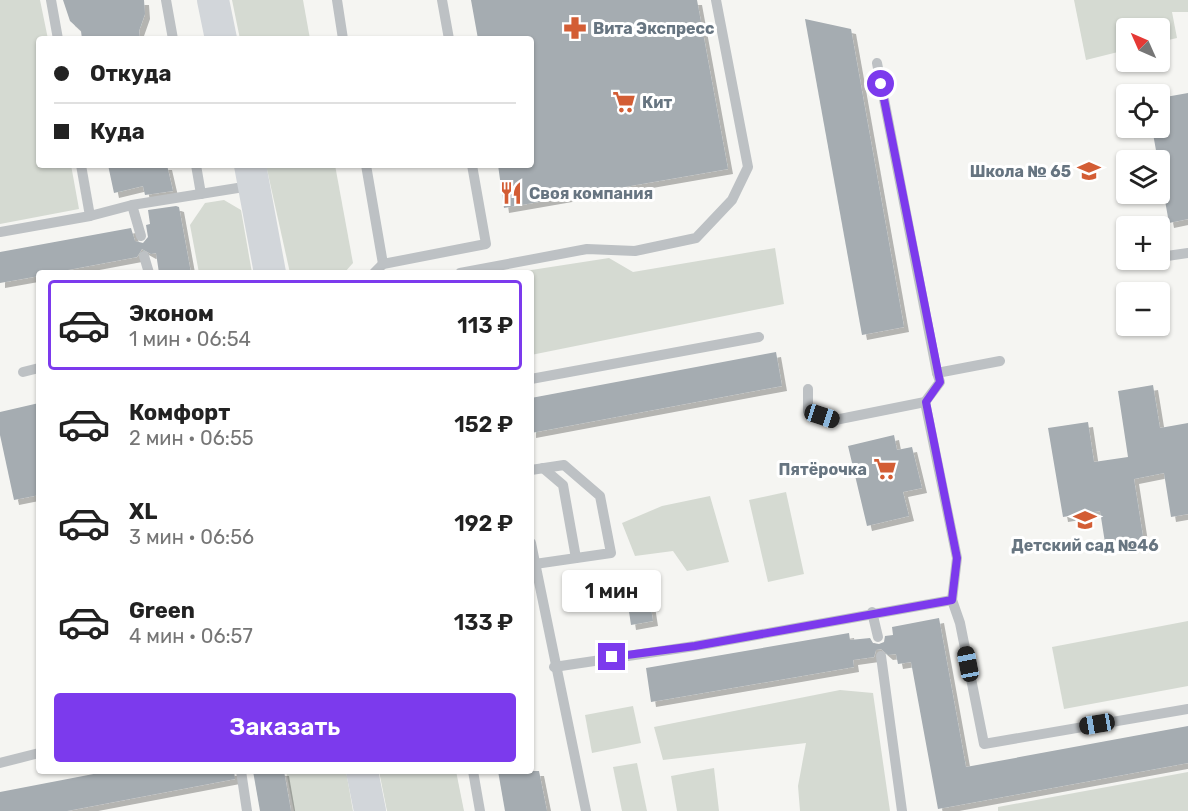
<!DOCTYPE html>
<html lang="ru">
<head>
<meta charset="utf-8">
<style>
	body { margin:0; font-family:Rubik,sans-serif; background:#f6f6f6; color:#222; height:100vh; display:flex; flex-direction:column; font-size:22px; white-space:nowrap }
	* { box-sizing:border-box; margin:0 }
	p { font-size:20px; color:#767676 }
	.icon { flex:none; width:33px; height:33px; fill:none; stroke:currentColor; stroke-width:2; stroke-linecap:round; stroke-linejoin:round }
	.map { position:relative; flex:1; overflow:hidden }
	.drawer { position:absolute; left:36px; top:270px; width:498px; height:504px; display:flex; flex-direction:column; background:#fff; border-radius:6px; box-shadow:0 2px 4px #0004 }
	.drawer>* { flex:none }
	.hud { position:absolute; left:36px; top:36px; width:498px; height:132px; border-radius:6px; box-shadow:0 2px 4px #0004; display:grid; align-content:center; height:132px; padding:0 18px; background:#fff }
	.needle { width:39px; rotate:315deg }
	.buttons { position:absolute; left:1116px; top:18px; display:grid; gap:12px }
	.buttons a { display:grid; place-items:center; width:54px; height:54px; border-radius:6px; background:#fff; box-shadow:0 2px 4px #0004; font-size:30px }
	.end { position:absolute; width:27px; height:27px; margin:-14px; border:8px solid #7c3aed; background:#fff; box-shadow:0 0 0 3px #fff }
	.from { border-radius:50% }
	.bubble { position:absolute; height:42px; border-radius:6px; background:#fff; box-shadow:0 2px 4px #0004; font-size:20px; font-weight:600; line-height:42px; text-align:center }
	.car { position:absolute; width:18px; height:36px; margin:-18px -9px; border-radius:8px; box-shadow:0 0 4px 2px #0007; background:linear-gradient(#222 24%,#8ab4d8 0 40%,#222 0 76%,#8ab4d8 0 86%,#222 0) }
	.hud b { display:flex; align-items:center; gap:21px; height:57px; font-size:22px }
	.hud b+b { border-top:2px solid #e0e0e0 }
	.hud i { width:15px; height:15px; background:#222 }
	ul { padding:10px 0 0; list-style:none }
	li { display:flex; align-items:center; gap:18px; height:90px; margin:0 12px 9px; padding:0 6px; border:3px solid transparent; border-radius:6px }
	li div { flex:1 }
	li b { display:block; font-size:22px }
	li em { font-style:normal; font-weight:600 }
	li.current { border-color:#7c3aed }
	li>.icon { width:54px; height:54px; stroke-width:1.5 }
	.primary-button { display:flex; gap:12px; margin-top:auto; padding:12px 18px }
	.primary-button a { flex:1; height:69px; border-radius:6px; background:#7c3aed; color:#fff; font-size:24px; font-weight:600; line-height:69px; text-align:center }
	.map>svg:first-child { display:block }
	.green { fill:#d5dad2 }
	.building { fill:#a5acb1; filter:url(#shadow) }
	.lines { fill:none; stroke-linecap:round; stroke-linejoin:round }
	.lane { stroke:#bdc1c4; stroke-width:10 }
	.secondary { stroke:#d2d6da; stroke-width:32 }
	.route { stroke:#7c3aed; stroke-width:8 }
	.labels { text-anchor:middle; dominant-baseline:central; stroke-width:6; stroke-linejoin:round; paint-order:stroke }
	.poi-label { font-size:16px; font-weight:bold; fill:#677581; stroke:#fff; text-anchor:start }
</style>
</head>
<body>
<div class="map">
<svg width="1188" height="811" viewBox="0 0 1188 811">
	<defs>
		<filter id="shadow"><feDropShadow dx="5" dy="5" stdDeviation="0" flood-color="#0004"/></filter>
	</defs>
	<rect width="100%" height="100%" fill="#f5f5f2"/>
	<!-- green -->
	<g class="green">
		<path d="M0 0H40L48 39H39V165H71L79 209 0 224Z"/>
		<path d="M232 0H303L310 39H240Z"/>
		<path d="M1074 0H1188V12H1172L1177 38 1160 42V28H1126V50L1086 60Z"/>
		<path d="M266 165H335L353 263 344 273H290Z"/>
		<path d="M224 200 241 210 252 273H199L190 225 205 203Z"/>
		<path d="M775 248 784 304 531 355V273H512L609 258 633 272Z"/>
		<path d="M786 492 804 574 768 582 749 500Z"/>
		<path d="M710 496 729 562 687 571 673 551 635 556 622 523 662 506Z"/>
		<path d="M1188 621V686L1064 709 1052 647Z"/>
		<path d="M840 690 873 693 890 811H800L798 786 806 743 663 760 654 727Z"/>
		<path d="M633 706 641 743 592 753 585 715Z"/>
		<path d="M637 763 647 811H622L613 767Z"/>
		<path d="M714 768 719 811H677L671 776Z"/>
		<path d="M286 771H346L353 811H294Z"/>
		<path d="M379 771H456L464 811H387Z"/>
		<path d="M1188 772V811H998V807Z"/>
	</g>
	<!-- building -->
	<g class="building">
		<path d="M63 0H144L145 14 139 31 140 39H82L81 31 70 21Z"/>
		<path d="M471 0H697L728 169 504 208 498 165H531V39H478Z"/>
		<path d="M805 19 851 29 904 327 862 335Z"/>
		<path d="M1188 93V219L1169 223 1152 128H1160V98Z"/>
		<path d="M108 165H167L173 191 145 195 143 186 114 193Z"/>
		<path d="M176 206 179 207 191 273H159L156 253 151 254 142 249 137 257 52 273H39V276L0 283V252L131 228 135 241 143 243 148 237 146 225 150 224 148 210Z"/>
		<path d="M776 352 782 386 531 433V398Z"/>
		<path d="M1153 385 1160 428 1188 423V514L1171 517 1164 473 1134 479 1144 543 1106 549 1100 511 1063 517 1048 428 1088 422 1094 462 1128 457 1118 391Z"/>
		<path d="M39 403V495L14 500 0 435V412Z"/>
		<path d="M894 435 897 450 912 447 922 488 903 492 909 516 867 526 848 446Z"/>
		<path d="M650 602 653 621 631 625 628 605Z"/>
		<path d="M939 618 966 767 1188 726V763L938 809 911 662 898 664 896 654 888 655 881 649 876 650 874 657 853 660 854 667 651 702 646 668 849 633 850 640 870 638 873 643 879 644 884 642 885 636 893 635 892 627Z"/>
		<path d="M109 771H234L235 779 67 811H0V792Z"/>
		<path d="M253 771H284L291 811H260Z"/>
		<path d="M498 771H539L547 811H505Z"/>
	</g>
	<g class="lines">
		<!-- lane -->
		<g class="lane">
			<path d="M51 0 58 39"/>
			<path d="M166 0 173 39"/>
			<path d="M337 0 343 39"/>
			<path d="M442 0 449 39"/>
			<path d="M877 63 937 373 1000 361"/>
			<path d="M81 165 90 216"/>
			<path d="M196 165 201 194"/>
			<path d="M366 165 383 264"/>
			<path d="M132 205 141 236"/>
			<path d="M0 232 90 216 132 205 250 186"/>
			<path d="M144 256 149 273"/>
			<path d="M1167 256 1188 253"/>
			<path d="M374 273 383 264 486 244 472 165"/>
			<path d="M460 273 587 249 635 251 696 238 732 200 748 167 716 0"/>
			<path d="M23 372 39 368"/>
			<path d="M531 379 759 337"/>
			<path d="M808 389V411L835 420 925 402 940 382 937 373"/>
			<path d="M925 402 957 558 952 600"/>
			<path d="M543 468 563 485 576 558"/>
			<path d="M531 470 564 465 600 496 611 553 535 564"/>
			<path d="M531 543 586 811"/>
			<path d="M872 612 878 637"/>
			<path d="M881 656 902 811"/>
			<path d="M554 667 695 646 952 600 960 623 984 744 1188 709"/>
			<path d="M0 763 39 753"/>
			<path d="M241 771 247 811"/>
			<path d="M473 771 480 811"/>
		</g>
		<!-- secondary -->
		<g class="secondary">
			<path d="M213 0 221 39"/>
			<path d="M250 165 270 273"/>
			<path d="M362 771 370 811"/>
		</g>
	</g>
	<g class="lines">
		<!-- route -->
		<path class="route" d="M612 657 695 646 952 600 957 558 926 402 940 382 881 84"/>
	</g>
	<!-- icons -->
	<defs>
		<g id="pharmacy-bare" transform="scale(1.8)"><path d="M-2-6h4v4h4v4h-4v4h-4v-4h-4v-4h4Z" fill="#d35d34" stroke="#fff" stroke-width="2.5" paint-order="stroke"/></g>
		<g id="supermarket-bare" transform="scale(1.8)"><path d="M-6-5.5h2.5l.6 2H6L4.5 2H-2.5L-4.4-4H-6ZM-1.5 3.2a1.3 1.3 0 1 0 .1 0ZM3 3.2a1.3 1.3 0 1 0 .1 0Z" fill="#d35d34" stroke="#fff" stroke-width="2.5" paint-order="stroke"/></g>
		<g id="school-bare" transform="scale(1.8)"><path d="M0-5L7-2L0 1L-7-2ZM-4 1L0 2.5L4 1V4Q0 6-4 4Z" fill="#d35d34" stroke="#fff" stroke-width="2.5" paint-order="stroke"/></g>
		<g id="restaurant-bare" transform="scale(1.8)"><path d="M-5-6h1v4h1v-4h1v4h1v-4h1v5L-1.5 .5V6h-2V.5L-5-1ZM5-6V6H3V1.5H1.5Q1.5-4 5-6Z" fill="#d35d34" stroke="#fff" stroke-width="2.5" paint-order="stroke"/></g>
	</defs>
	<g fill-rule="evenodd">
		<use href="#pharmacy-bare" x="575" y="28"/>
		<use href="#supermarket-bare" x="624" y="102"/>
		<use href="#school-bare" x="1089" y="171"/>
		<use href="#restaurant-bare" x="511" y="193"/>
		<use href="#supermarket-bare" x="885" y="469"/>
		<use href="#school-bare" x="1085" y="520"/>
	</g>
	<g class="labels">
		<!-- poi labels -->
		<g class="poi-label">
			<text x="593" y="28">Вита Экспресс</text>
			<text x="642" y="102">Кит</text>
			<text x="1071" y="171" text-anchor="end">Школа № 65</text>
			<text x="529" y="193">Своя компания</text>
			<text x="867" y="469" text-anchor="end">Пятёрочка</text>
			<text x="1085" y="545" text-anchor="middle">Детский сад №46</text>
		</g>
	</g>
</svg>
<div class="buttons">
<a><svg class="needle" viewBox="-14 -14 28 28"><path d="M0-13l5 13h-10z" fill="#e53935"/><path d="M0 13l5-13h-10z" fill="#767676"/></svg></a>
<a><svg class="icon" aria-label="locate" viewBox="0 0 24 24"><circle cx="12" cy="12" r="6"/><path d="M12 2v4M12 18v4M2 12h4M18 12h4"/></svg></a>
<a><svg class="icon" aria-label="layers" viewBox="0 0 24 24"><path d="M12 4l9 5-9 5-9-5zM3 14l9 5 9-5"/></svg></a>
<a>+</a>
<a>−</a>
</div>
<i class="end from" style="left:881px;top:84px"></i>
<i class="end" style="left:612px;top:657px"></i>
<div class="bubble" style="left:562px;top:570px;width:99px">1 мин</div>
<i class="car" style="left:822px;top:416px;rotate:108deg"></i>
<i class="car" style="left:968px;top:664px;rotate:349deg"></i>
<i class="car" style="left:1097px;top:724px;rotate:260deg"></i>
<div class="hud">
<b><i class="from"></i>Откуда</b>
<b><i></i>Куда</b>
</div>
<section class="drawer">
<ul>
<li class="current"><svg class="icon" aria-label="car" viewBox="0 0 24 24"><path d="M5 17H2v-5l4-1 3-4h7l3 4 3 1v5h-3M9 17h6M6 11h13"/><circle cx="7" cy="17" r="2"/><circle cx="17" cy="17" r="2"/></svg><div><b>Эконом</b><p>1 мин · 06:54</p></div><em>113 ₽</em></li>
<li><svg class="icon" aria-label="car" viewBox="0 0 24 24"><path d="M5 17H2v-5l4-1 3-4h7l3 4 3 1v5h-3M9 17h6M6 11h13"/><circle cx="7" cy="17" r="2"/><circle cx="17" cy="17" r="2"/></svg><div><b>Комфорт</b><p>2 мин · 06:55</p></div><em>152 ₽</em></li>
<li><svg class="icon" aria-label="car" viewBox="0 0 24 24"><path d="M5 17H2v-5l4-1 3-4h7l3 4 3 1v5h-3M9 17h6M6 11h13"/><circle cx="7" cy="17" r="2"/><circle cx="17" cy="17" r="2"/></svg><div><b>XL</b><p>3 мин · 06:56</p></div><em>192 ₽</em></li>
<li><svg class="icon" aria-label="car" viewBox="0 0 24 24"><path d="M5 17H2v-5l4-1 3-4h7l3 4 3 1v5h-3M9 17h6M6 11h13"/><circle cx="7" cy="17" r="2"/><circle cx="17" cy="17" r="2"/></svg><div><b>Green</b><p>4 мин · 06:57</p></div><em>133 ₽</em></li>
</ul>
<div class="primary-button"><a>Заказать</a></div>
</section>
</div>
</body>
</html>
